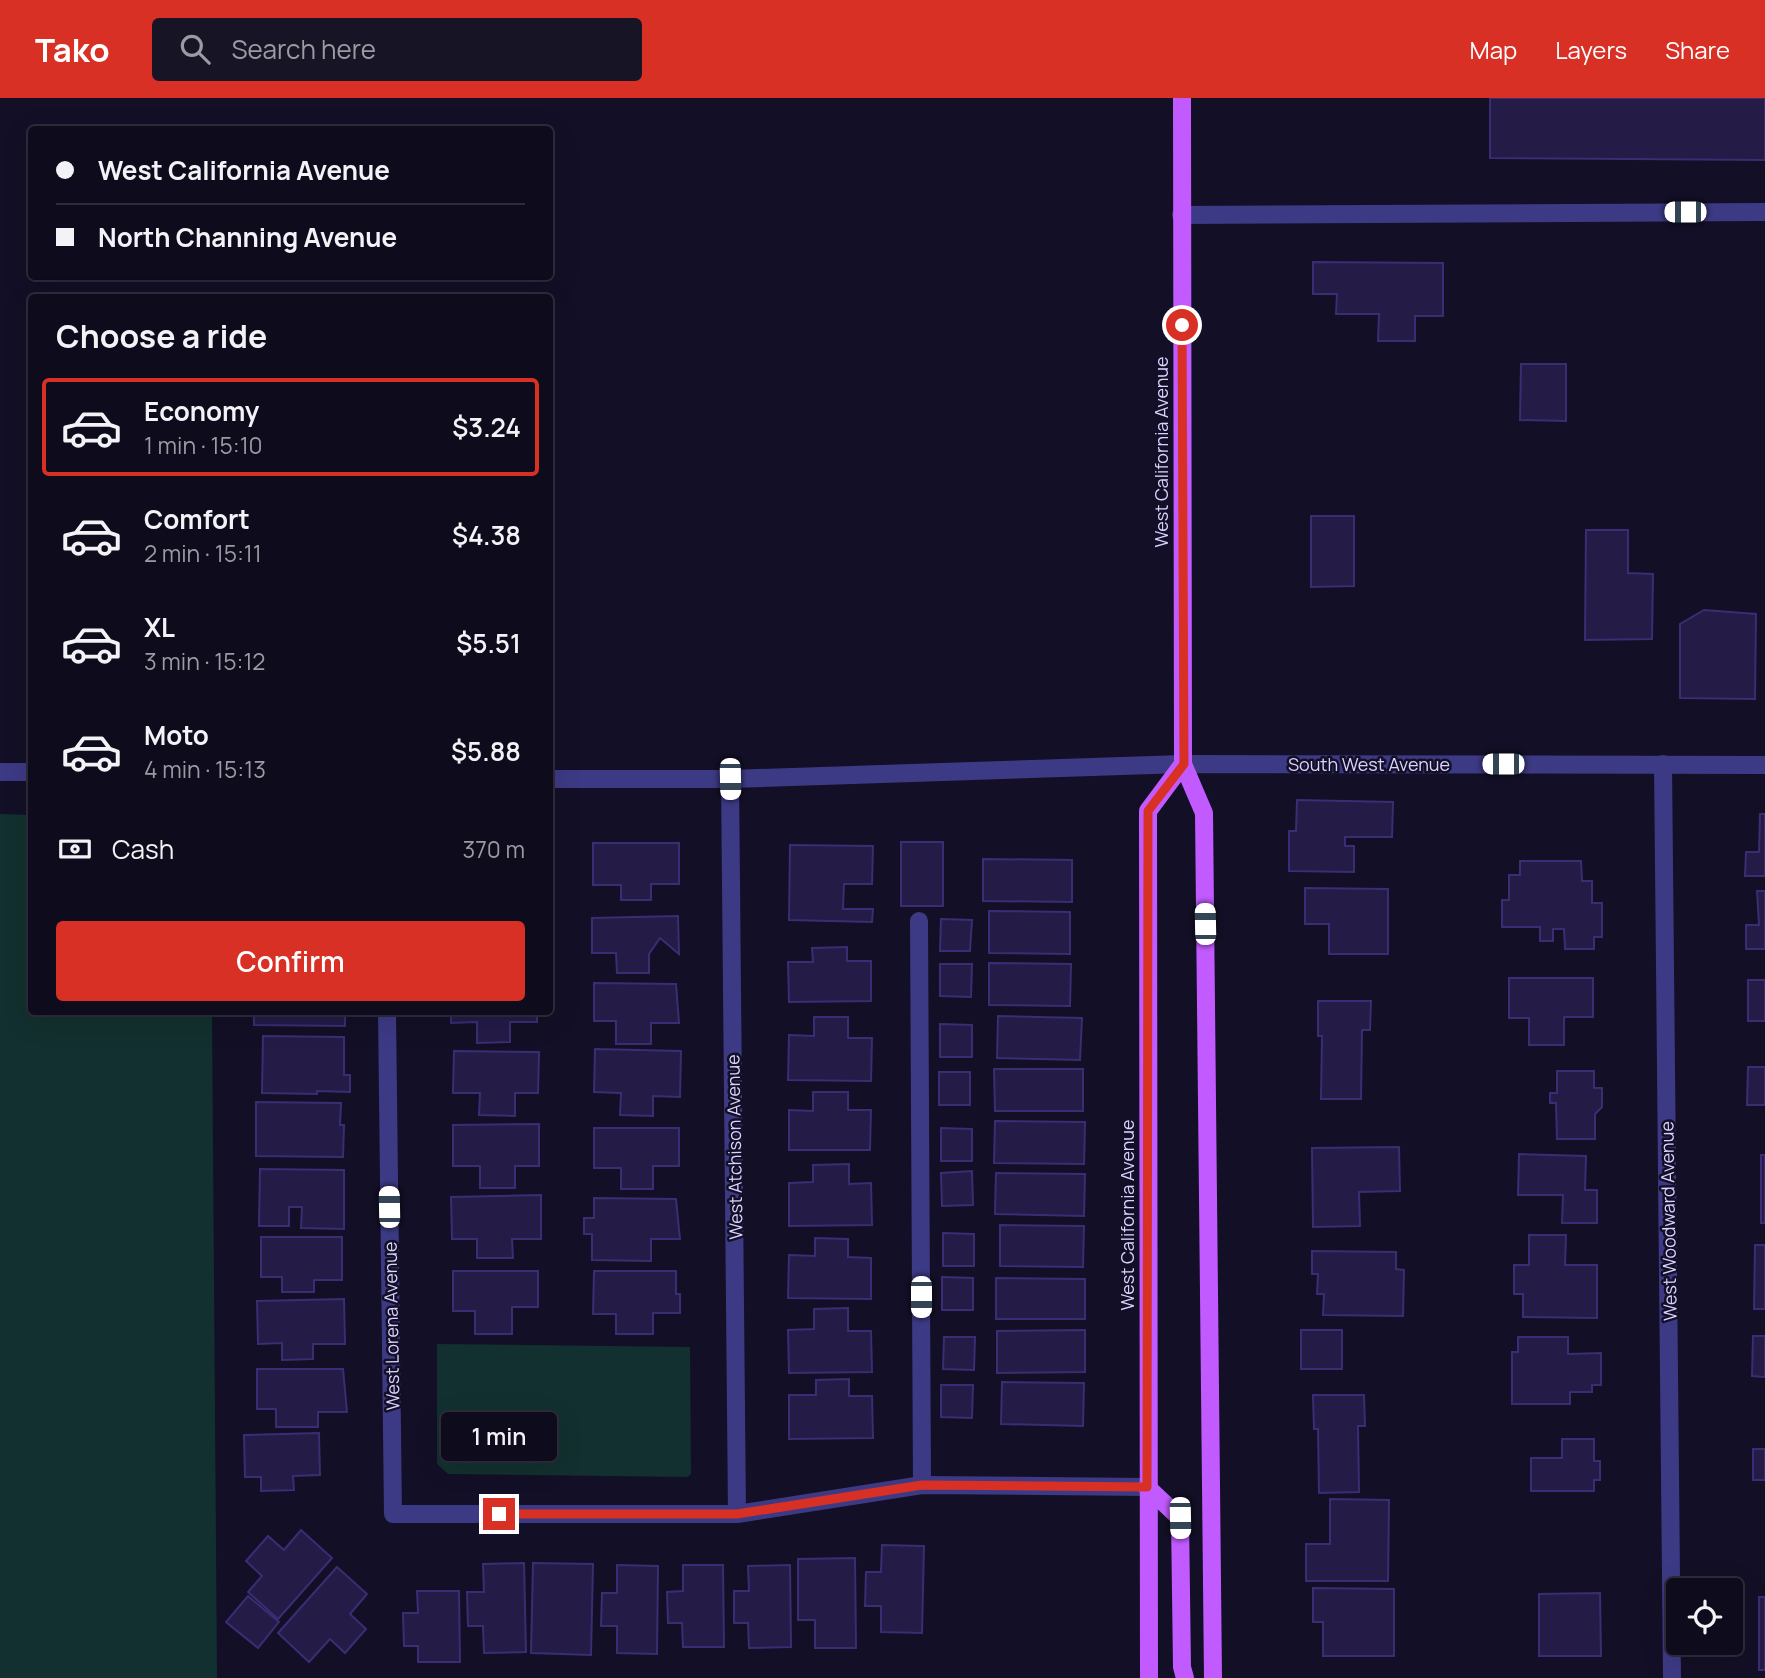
<!DOCTYPE html>
<html lang="en">
<head>
<meta charset="utf-8">
<style>
	body { margin:0; font-family:Manrope,sans-serif; background:#171425; color:#f1f3f6; height:100vh; display:flex; flex-direction:column; font-size:26px; white-space:nowrap }
	* { box-sizing:border-box; margin:0 }
	p { font-size:23px; color:#9b9ba3 }
	.icon { flex:none; width:38px; height:38px; fill:none; stroke:currentColor; stroke-width:2; stroke-linecap:round; stroke-linejoin:round }
	.map { position:relative; flex:1; overflow:hidden }
	.sheet { position:absolute; left:28px; top:196px; width:525px; height:721px; display:flex; flex-direction:column; background:#0e0b1c; border-radius:7px; box-shadow:0 7px 28px #0002,0 0 0 2px #2e2b3b }
	.sheet>* { flex:none }
	.top-card { position:absolute; left:28px; top:28px; width:525px; height:154px; border-radius:7px; box-shadow:0 7px 28px #0002,0 0 0 2px #2e2b3b; display:grid; align-content:center; height:154px; padding:0 28px; background:#0e0b1c }
	.fabs { position:absolute; left:1666px; top:1480px; display:grid; gap:14px }
	.fabs a { display:grid; place-items:center; width:77px; height:77px; border-radius:7px; background:#0e0b1c; box-shadow:0 7px 28px #0002,0 0 0 2px #2e2b3b; font-size:35px }
	.end { position:absolute; width:32px; height:32px; margin:-16px; border:9px solid #d93025; background:#fff; box-shadow:0 0 0 4px #fff }
	.from { border-radius:50% }
	.bubble { position:absolute; height:49px; border-radius:7px; background:#0e0b1c; box-shadow:0 7px 28px #0002,0 0 0 2px #2e2b3b; font-size:23px; font-weight:600; line-height:49px; text-align:center }
	.car { position:absolute; width:21px; height:42px; margin:-21px -10px; border-radius:9px; box-shadow:0 0 5px 2px #0007; background:linear-gradient(#fff 24%,#345 0 40%,#fff 0 76%,#345 0 86%,#fff 0) }
	.top-card b { display:flex; align-items:center; gap:24px; height:66px; font-size:26px }
	.top-card b+b { border-top:2px solid #2e2b3b }
	.top-card i { width:18px; height:18px; background:#f1f3f6 }
	ul { padding:0; list-style:none }
	li { display:flex; align-items:center; gap:21px; height:98px; margin:0 14px 10px; padding:0 14px; border:4px solid transparent; border-radius:7px }
	li div { flex:1 }
	li b { display:block; font-size:26px }
	li em { font-style:normal; font-weight:600 }
	li.on { border-color:#d93025 }
	li>.icon { width:63px; height:63px; stroke-width:1.5 }
	h2 { padding:0 28px; font-size:32px; line-height:84px }
	.pay { display:flex; align-items:center; gap:18px; height:77px; padding:0 28px; font-size:26px }
	.pay p { margin-inline-start:auto }
	.cta { display:flex; gap:14px; margin-top:auto; padding:14px 28px }
	.cta a { flex:1; height:80px; border-radius:7px; background:#d93025; color:#fff; font-size:28px; font-weight:600; line-height:80px; text-align:center }
	header { display:flex; align-items:center; gap:42px; box-sizing:border-box; height:98px; padding:0 35px; background:#d93025; color:#fff }
	header strong { font-size:33px }
	nav { display:flex; gap:38px; margin-inline-start:auto; font-size:24px }
	.search { width:490px; height:63px; background:#171425; display:flex; align-items:center; gap:18px; box-sizing:border-box; padding:0 24px; border-radius:7px; color:#9b9ba3; font-size:26px }
	.map>svg:first-child { display:block }
	.green { fill:#12302f }
	.building { fill:#241b47; stroke:#3b2d73; stroke-width:2 }
	.lines { fill:none; stroke-linecap:round; stroke-linejoin:round }
	.minor { stroke:#3d3a85; stroke-width:18 }
	.major { stroke:#c25bff; stroke-width:18 }
	.route { stroke:#d93025; stroke-width:9 }
	.labels { text-anchor:middle; dominant-baseline:central; stroke-width:5; stroke-linejoin:round; paint-order:stroke }
	.street-label { font-size:18px; fill:#d9d4ff; stroke:#130f26 }
</style>
</head>
<body>
<header>
<strong>Tako</strong>
<div class="search"><svg class="icon" aria-label="search" viewBox="0 0 24 24"><circle cx="10" cy="10" r="6"/><path d="M15 15l6 6"/></svg>Search here</div>
<nav><a>Map</a><a>Layers</a><a>Share</a></nav>
</header>
<div class="map">
<svg width="1765" height="1580" viewBox="0 0 1765 1580">
	<rect width="100%" height="100%" fill="#130f26"/>
	<!-- green -->
	<g class="green">
		<path d="M0 716 31 717 32 914H212L217 1580H0Z"/>
		<path d="M437 1246 690 1249 691 1376 687 1379 448 1376 437 1366Z"/>
	</g>
	<!-- building -->
	<g class="building">
		<path d="M1490 0H1765V62L1490 60Z"/>
		<path d="M1313 164 1443 165V218H1415V243H1378L1379 216H1336L1337 196H1313Z"/>
		<path d="M1521 266H1566V323L1520 322Z"/>
		<path d="M1311 418H1354V488L1311 489Z"/>
		<path d="M1586 432H1628V475L1653 476 1652 541 1585 542Z"/>
		<path d="M1704 512 1756 516 1755 601 1680 600V526Z"/>
		<path d="M1297 702 1393 704 1392 739H1345V748H1354V774L1289 773V733H1296Z"/>
		<path d="M1760 716H1765V778H1745L1746 754H1759Z"/>
		<rect x="901" y="744" width="42" height="64"/>
		<path d="M593 745H679V786H651V802H621V787H593Z"/>
		<path d="M790 747 873 748 872 786H844L843 811H873L872 824 789 822Z"/>
		<path d="M983 761 1072 762V804L983 803Z"/>
		<path d="M1520 763H1581L1582 783H1592V805H1602V839H1594V851H1565L1564 831H1553V843H1540V829H1502V802H1509V777H1520Z"/>
		<path d="M1305 790 1388 791V856H1329V826H1305Z"/>
		<path d="M1757 793H1765V851H1746V827H1759Z"/>
		<path d="M989 813 1070 814V856L989 855Z"/>
		<path d="M678 818 679 856 660 840 649 856V875H617L616 855H592V820Z"/>
		<path d="M941 821 972 822 970 853H940Z"/>
		<path d="M847 849V863H871V903L789 904 788 864H813L812 850Z"/>
		<path d="M989 865 1071 866 1070 908 989 907Z"/>
		<path d="M940 866H972L971 899 940 898Z"/>
		<path d="M1509 880H1593V919H1564V947H1529V920H1509Z"/>
		<rect x="1748" y="882" width="17" height="41"/>
		<path d="M594 885 676 886 679 925H651V946H616V923H594Z"/>
		<path d="M1318 903H1371L1370 932H1362L1361 1001H1321L1322 938H1318Z"/>
		<path d="M254 914H345V928L254 927Z"/>
		<path d="M451 914H537V924H510V944L477 945V924L451 925Z"/>
		<path d="M998 918 1082 920 1080 962 997 960Z"/>
		<path d="M814 919H848V940H872L871 983 788 982 789 937 814 938Z"/>
		<path d="M940 926 972 927V959H940Z"/>
		<path d="M263 938 344 939V977H350V994L317 993V996L262 995Z"/>
		<path d="M595 951 681 953 680 999 653 998V1018L620 1017 621 995 594 994Z"/>
		<path d="M454 953 539 954 538 995H515V1018L479 1017 480 995H453Z"/>
		<path d="M1748 969H1765V1007H1747Z"/>
		<path d="M994 971H1083V1013H995Z"/>
		<path d="M1557 973H1594V990H1602V1009L1595 1016V1041H1557L1556 1005H1550V995H1557Z"/>
		<rect x="939" y="974" width="31" height="33"/>
		<path d="M813 994H848V1012H871L870 1052H789V1012L813 1013Z"/>
		<path d="M256 1004 341 1005 340 1027H344L343 1059 256 1058Z"/>
		<path d="M995 1023 1085 1024 1084 1066 994 1065Z"/>
		<path d="M539 1026V1068H515V1090H480V1068H453V1027Z"/>
		<path d="M594 1030H679V1068H653V1091H621V1070H594Z"/>
		<path d="M941 1030 972 1031V1063H941Z"/>
		<path d="M1399 1049 1400 1093 1359 1094 1360 1128 1313 1129 1312 1050Z"/>
		<path d="M1519 1056 1586 1058 1585 1092H1597V1125H1562L1563 1097H1518Z"/>
		<rect x="1761" y="1057" width="4" height="68"/>
		<path d="M849 1066V1086L871 1085 872 1127 789 1128V1085L813 1084V1067Z"/>
		<path d="M260 1071 344 1072V1131L301 1130 302 1109H289V1128H259Z"/>
		<path d="M972 1073 973 1107 942 1108 941 1075Z"/>
		<path d="M996 1075 1085 1076 1084 1118 995 1116Z"/>
		<path d="M541 1097V1141H512L513 1160H477V1141H452L451 1099Z"/>
		<path d="M594 1100 676 1101 680 1141H651V1163L592 1162V1136H584V1120H594Z"/>
		<path d="M1000 1127 1084 1128 1083 1169 1000 1168Z"/>
		<path d="M943 1135 974 1136V1168H943Z"/>
		<path d="M1529 1137H1566L1565 1167H1597V1220L1523 1219V1196H1514V1167H1529Z"/>
		<path d="M261 1139H342V1182H314V1194H282V1179H261Z"/>
		<path d="M815 1140 848 1141V1159L871 1160V1201L788 1200 789 1157 815 1158Z"/>
		<path d="M1755 1147H1765V1211H1754Z"/>
		<path d="M1312 1153 1396 1154V1171L1404 1172 1403 1218 1323 1217 1324 1196H1317L1318 1176H1312Z"/>
		<path d="M453 1173H538V1209H512V1236H475V1213H453Z"/>
		<path d="M594 1173H676V1196H680V1215H653V1236H616V1216H593Z"/>
		<path d="M942 1179 973 1180V1212H942Z"/>
		<path d="M996 1180 1085 1181V1221H996Z"/>
		<path d="M344 1201 345 1246H313V1261L282 1262V1245L258 1246 257 1203Z"/>
		<path d="M848 1210V1233H871L872 1274 789 1275 788 1232 814 1231V1211Z"/>
		<path d="M1085 1232V1274L997 1275V1233Z"/>
		<rect x="1301" y="1232" width="41" height="39"/>
		<path d="M1753 1238H1765V1279L1752 1278Z"/>
		<path d="M944 1239H975L974 1272 943 1271Z"/>
		<path d="M1518 1239H1568V1256L1601 1255V1287H1592V1294H1570V1306H1512V1254H1518Z"/>
		<path d="M257 1271H343L347 1314H318V1329H276V1311H257Z"/>
		<path d="M849 1281V1298H872L873 1340 789 1341V1297H816V1282Z"/>
		<path d="M1002 1284 1084 1285 1083 1328 1001 1326Z"/>
		<path d="M941 1287H973L972 1320 941 1319Z"/>
		<path d="M1313 1297H1364L1365 1328H1358L1359 1394 1319 1395 1318 1331H1314Z"/>
		<path d="M319 1335 320 1377 293 1378 294 1392 261 1393V1379H245L244 1337Z"/>
		<path d="M1562 1341H1594V1363H1600V1382H1594V1393H1531V1360H1562Z"/>
		<rect x="1753" y="1351" width="12" height="31"/>
		<path d="M1330 1401 1389 1402 1388 1483H1306V1446H1330Z"/>
		<path d="M301 1432 332 1460 278 1521 248 1494 262 1478 246 1463 268 1438 284 1452Z"/>
		<path d="M882 1447 924 1448 922 1535 881 1534V1508H865L866 1474H881Z"/>
		<path d="M855 1460 856 1550H815V1522H798V1461Z"/>
		<path d="M524 1465 526 1554 484 1555 483 1528H468L467 1494H484L483 1466Z"/>
		<path d="M533 1465 593 1466 591 1557 531 1555Z"/>
		<path d="M617 1467 658 1468 657 1556 617 1555V1528H601L602 1495H617Z"/>
		<path d="M683 1467H723L724 1549H683L682 1525H668L667 1494 683 1493Z"/>
		<path d="M790 1467 791 1549 749 1550 748 1525H734V1493H749L748 1468Z"/>
		<path d="M337 1469 367 1496 350 1516 366 1531 345 1555 330 1541 309 1564 278 1535Z"/>
		<path d="M1313 1490 1394 1491V1558H1323V1524H1313Z"/>
		<path d="M417 1493H459L460 1564H418V1548H404L403 1515H418Z"/>
		<path d="M1600 1495 1601 1558H1539V1496Z"/>
		<path d="M248 1498 279 1524 258 1550 226 1524Z"/>
		<rect x="1759" y="1499" width="6" height="73"/>
	</g>
	<g class="lines">
		<!-- minor -->
		<g class="minor">
			<path d="M1181 117 1765 114"/>
			<path d="M1663 666 1672 1580"/>
			<path d="M0 674H32"/>
			<path d="M550 681H730L1183 666 1765 667"/>
			<path d="M730 681 737 1416"/>
			<path d="M919 823 922 1387"/>
			<path d="M387 914 393 1416H737L922 1387 1147 1389"/>
		</g>
		<!-- major -->
		<g class="major">
			<path d="M1182 0 1183 666 1204 715 1213 1580"/>
			<path d="M1147 1389 1180 1420 1182 1569 1185 1580"/>
			<path d="M1149 1580 1148 713 1183 666"/>
		</g>
	</g>
	<g class="lines">
		<!-- route -->
		<path class="route" d="M499 1416H737L922 1387 1147 1389 1148 713 1184 666 1182 227"/>
	</g>
	<g class="labels">
		<!-- street labels -->
		<g class="street-label">
			<text transform="translate(1161 354) rotate(-90)">West California Avenue</text>
			<text x="1369" y="666">South West Avenue</text>
			<text transform="translate(734 1049) rotate(-91)">West Atchison Avenue</text>
			<text transform="translate(1127 1117) rotate(-90)">West California Avenue</text>
			<text transform="translate(1668 1123) rotate(-91)">West Woodward Avenue</text>
			<text transform="translate(391 1228) rotate(-91)">West Lorena Avenue</text>
		</g>
	</g>
</svg>
<div class="fabs">
<a><svg class="icon" aria-label="locate" viewBox="0 0 24 24"><circle cx="12" cy="12" r="6"/><path d="M12 2v4M12 18v4M2 12h4M18 12h4"/></svg></a>
</div>
<i class="end from" style="left:1182px;top:227px"></i>
<i class="end" style="left:499px;top:1416px"></i>
<div class="bubble" style="left:441px;top:1314px;width:116px">1 min</div>
<i class="car" style="left:1685px;top:114px;rotate:270deg"></i>
<i class="car" style="left:1503px;top:666px;rotate:270deg"></i>
<i class="car" style="left:730px;top:681px;rotate:179deg"></i>
<i class="car" style="left:1205px;top:826px;rotate:359deg"></i>
<i class="car" style="left:389px;top:1109px;rotate:359deg"></i>
<i class="car" style="left:921px;top:1199px;rotate:180deg"></i>
<i class="car" style="left:1180px;top:1420px;rotate:179deg"></i>
<div class="top-card">
<b><i class="from"></i>West California Avenue</b>
<b><i></i>North Channing Avenue</b>
</div>
<section class="sheet">
<h2>Choose a ride</h2>
<ul>
<li class="on"><svg class="icon" aria-label="car" viewBox="0 0 24 24"><path d="M5 17H2v-5l4-1 3-4h7l3 4 3 1v5h-3M9 17h6M6 11h13"/><circle cx="7" cy="17" r="2"/><circle cx="17" cy="17" r="2"/></svg><div><b>Economy</b><p>1 min · 15:10</p></div><em>$3.24</em></li>
<li><svg class="icon" aria-label="car" viewBox="0 0 24 24"><path d="M5 17H2v-5l4-1 3-4h7l3 4 3 1v5h-3M9 17h6M6 11h13"/><circle cx="7" cy="17" r="2"/><circle cx="17" cy="17" r="2"/></svg><div><b>Comfort</b><p>2 min · 15:11</p></div><em>$4.38</em></li>
<li><svg class="icon" aria-label="car" viewBox="0 0 24 24"><path d="M5 17H2v-5l4-1 3-4h7l3 4 3 1v5h-3M9 17h6M6 11h13"/><circle cx="7" cy="17" r="2"/><circle cx="17" cy="17" r="2"/></svg><div><b>XL</b><p>3 min · 15:12</p></div><em>$5.51</em></li>
<li><svg class="icon" aria-label="car" viewBox="0 0 24 24"><path d="M5 17H2v-5l4-1 3-4h7l3 4 3 1v5h-3M9 17h6M6 11h13"/><circle cx="7" cy="17" r="2"/><circle cx="17" cy="17" r="2"/></svg><div><b>Moto</b><p>4 min · 15:13</p></div><em>$5.88</em></li>
</ul>
<div class="pay"><svg class="icon" aria-label="cash" viewBox="0 0 24 24"><path d="M3 7h18v10H3z"/><circle cx="12" cy="12" r="2"/></svg>Cash<p>370 m</p></div>
<div class="cta"><a>Confirm</a></div>
</section>
</div>
</body>
</html>
